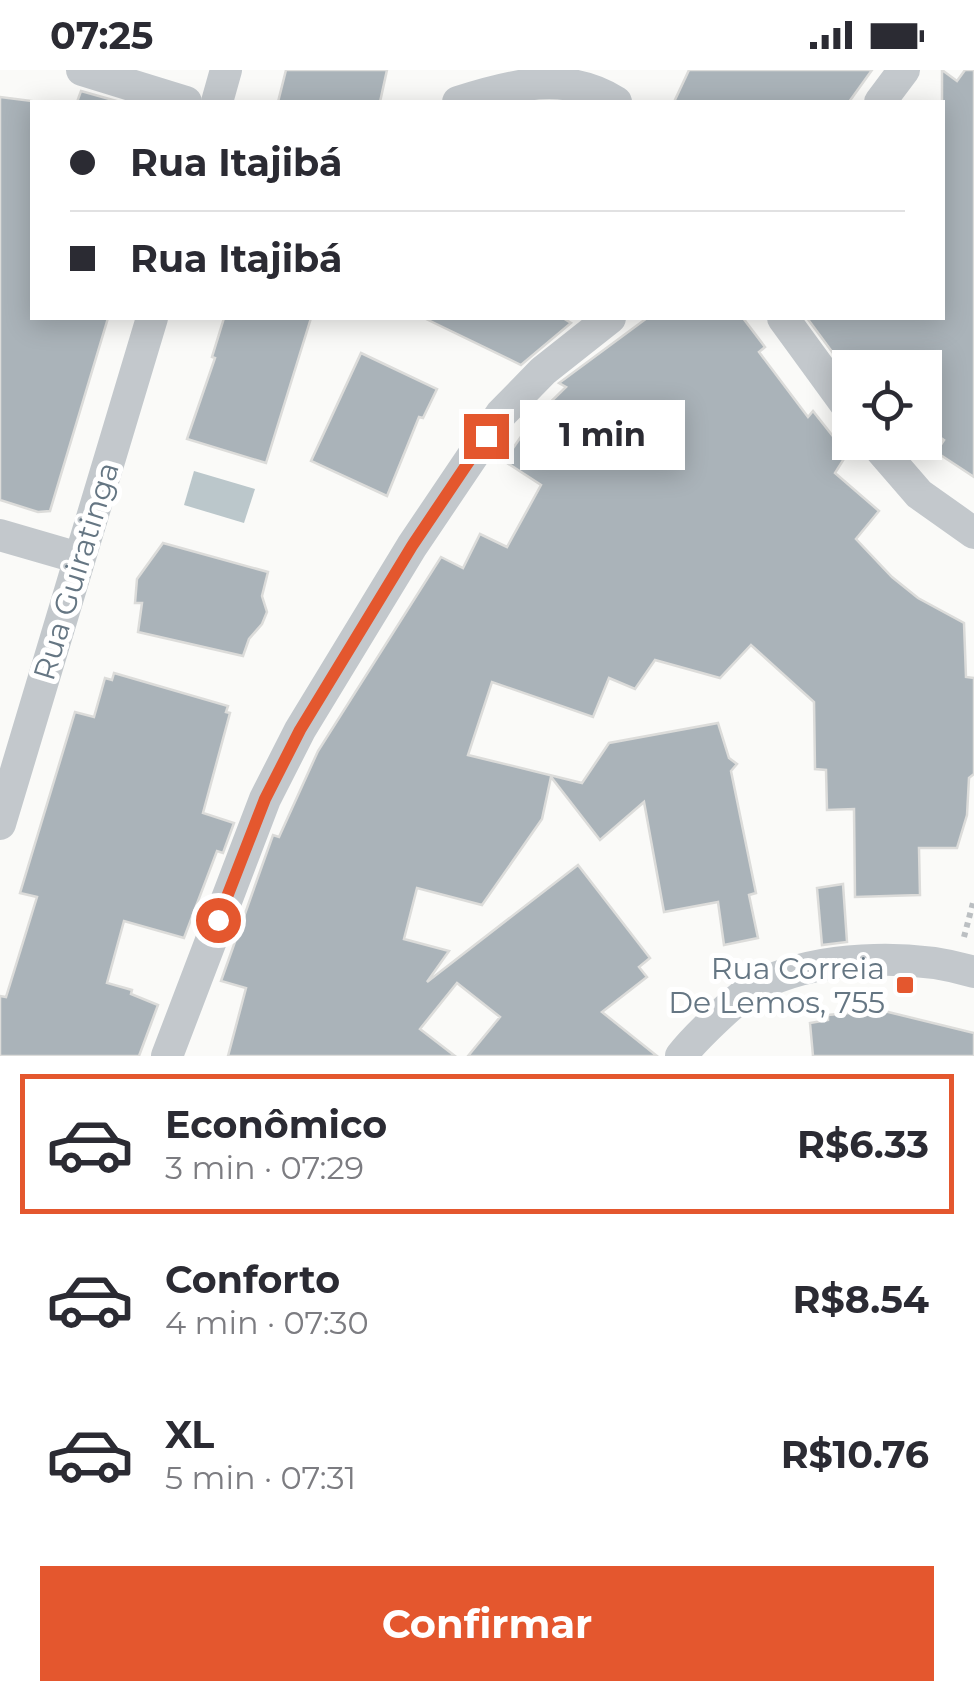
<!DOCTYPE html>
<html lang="pt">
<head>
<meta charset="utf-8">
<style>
	body { margin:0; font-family:Montserrat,sans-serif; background:#f2f2f3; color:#2b2b33; height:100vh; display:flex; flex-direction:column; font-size:38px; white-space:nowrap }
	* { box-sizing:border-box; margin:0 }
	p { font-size:32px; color:#7c7c81 }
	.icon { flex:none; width:55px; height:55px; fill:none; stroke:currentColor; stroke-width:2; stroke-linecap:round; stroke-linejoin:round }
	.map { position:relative; height:986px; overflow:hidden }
	.drawer { display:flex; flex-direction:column; background:#fff; flex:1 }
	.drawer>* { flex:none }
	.hud { position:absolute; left:30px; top:30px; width:915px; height:220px; border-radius:0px; box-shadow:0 5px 25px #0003; display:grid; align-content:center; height:220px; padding:0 40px; background:#fff }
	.buttons { position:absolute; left:832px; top:280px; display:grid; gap:20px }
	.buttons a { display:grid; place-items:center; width:110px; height:110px; border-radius:0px; background:#fff; box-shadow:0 5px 25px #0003; font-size:50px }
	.end { position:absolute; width:45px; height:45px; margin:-22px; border:12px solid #e4572e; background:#fff; box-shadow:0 0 0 5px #fff }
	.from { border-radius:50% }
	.bubble { position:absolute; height:70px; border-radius:0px; background:#fff; box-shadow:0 5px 25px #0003; font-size:32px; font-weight:700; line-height:70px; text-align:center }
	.hud b { display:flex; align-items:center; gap:35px; height:95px; font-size:38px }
	.hud b+b { border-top:2px solid #e1e1e2 }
	.hud i { width:25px; height:25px; background:#2b2b33 }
	ul { padding:18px 0 0; list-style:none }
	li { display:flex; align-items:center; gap:30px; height:140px; margin:0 20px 15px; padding:0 20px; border:5px solid transparent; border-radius:0px }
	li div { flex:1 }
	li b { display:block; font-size:38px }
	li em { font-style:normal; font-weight:700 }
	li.active { border-color:#e4572e }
	li>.icon { width:90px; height:90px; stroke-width:1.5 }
	.cta { display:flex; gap:20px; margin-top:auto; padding:20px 40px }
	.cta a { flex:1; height:115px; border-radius:0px; background:#e4572e; color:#fff; font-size:40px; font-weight:700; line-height:115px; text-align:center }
	.status { display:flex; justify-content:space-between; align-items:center; height:70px; padding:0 50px; background:#fff; direction:ltr }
	.status svg { height:28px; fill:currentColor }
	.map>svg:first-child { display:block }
	.water { fill:#bbc7cb }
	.building { fill:#aab3b9; stroke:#dcdcda; stroke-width:2.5 }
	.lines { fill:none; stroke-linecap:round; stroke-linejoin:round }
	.path { stroke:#bbbfc2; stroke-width:6; stroke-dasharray:5 5; stroke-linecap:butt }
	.minor { stroke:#c3c8cc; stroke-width:32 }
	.route { stroke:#e4572e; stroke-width:12 }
	.poi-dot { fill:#e4572e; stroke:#fff; stroke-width:4 }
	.labels { text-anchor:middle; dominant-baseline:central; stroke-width:10; stroke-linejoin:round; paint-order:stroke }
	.street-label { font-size:30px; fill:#657683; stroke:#fff }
	.poi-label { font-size:30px; fill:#657683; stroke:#fff; text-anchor:end }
</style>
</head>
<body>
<div class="status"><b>07:25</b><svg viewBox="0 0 49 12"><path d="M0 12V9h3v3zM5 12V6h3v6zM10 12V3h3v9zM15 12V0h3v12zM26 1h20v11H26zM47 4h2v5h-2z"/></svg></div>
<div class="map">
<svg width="974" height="986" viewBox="0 0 974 986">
	<rect width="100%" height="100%" fill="#fafaf8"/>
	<!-- water -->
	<path class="water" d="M194 401 255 419 244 453 184 435Z"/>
	<!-- building -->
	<g class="building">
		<path d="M286 0H387L380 32H278Z"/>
		<path d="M689 0H872L849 32H674Z"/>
		<path d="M942 0 957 11 965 0H974V407L936 382 944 370 925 357V298H872L850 282 841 294 807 248H942Z"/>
		<path d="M81 21 120 32H77Z"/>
		<path d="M0 27 32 31V248H108L50 441 38 442 0 430Z"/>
		<path d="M224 248H311L266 393 187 369 215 288 212 287Z"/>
		<path d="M424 248H563L571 253 521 295Z"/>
		<path d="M647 248H743L765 277 759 282 808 347 813 341 847 384 835 403 879 441 856 469 892 507 918 528 964 553 966 607 974 608V704L969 708 967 745 957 778H919L920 825 855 827 854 739 827 740 826 700 815 699 814 632 751 575 720 608 655 590 635 619 609 608 593 647 492 612 468 685 582 713 609 673 718 653 729 688 737 694 731 701 756 823 749 825 758 868 724 875 718 832 664 842 644 732 600 770 551 707 542 749 482 835 417 818 404 869 449 881 427 912 578 795 650 888 639 897 647 907 602 942 657 986H468L500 947 457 913 420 959 455 986H228L246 918 221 911 273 765 279 767 318 681 441 487 463 498 480 464 507 477 541 415 504 391 534 348 566 317 559 313Z"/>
		<path d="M361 283 437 319 423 348 419 347 387 426 311 391Z"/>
		<path d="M163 473 268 502 262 526 267 542 262 554 249 569 243 586 138 562 142 533H135L137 509Z"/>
		<path d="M114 603 228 636 226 642 230 643 203 743 234 753 223 783 217 781 184 868 124 851 107 913 132 920 131 924 158 935 139 986H0V926L6 927 37 827 20 823 75 642 94 647 105 608 112 610Z"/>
		<path d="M843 814 847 872 822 875 817 818Z"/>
		<path d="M880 940 974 963V986H813L810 953 828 950V945Z"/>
	</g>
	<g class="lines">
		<!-- path -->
		<path class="path" d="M964 867 974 829"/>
		<!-- minor -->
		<g class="minor">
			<path d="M82 0 186 32"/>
			<path d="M217 32 226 0"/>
			<path d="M458 32C511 15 566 0 616 32"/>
			<path d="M880 32 904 0"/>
			<path d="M783 248 850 340"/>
			<path d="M874 372 919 424 974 463"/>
			<path d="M0 465 79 488"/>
			<path d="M0 754 152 248"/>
			<path d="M167 986 265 729 300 660 412 476 501 344 543 301 610 248"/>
			<path d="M681 986C694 969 736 928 754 918 813 885 911 883 974 902"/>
		</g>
	</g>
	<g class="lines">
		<!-- route -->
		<path class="route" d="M218 850 265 729 300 660 412 476 486 366"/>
	</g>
	<!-- markers -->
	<rect class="poi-dot" x="895" y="905" width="20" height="20" rx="5"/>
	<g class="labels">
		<!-- street labels -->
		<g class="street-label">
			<text transform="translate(76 501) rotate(-73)">Rua Guiratinga</text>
		</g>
		<!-- poi labels -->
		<g class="poi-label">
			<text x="885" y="898">Rua Correia<tspan x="885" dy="34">De Lemos, 755</tspan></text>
		</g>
	</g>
</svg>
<div class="buttons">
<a><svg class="icon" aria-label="locate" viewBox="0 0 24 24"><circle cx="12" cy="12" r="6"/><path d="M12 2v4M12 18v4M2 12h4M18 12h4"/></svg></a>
</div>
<i class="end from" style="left:218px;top:850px"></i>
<i class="end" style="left:486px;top:366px"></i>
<div class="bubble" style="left:520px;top:330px;width:165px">1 min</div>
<div class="hud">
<b><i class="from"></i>Rua Itajibá</b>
<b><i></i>Rua Itajibá</b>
</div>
</div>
<section class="drawer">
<ul>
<li class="active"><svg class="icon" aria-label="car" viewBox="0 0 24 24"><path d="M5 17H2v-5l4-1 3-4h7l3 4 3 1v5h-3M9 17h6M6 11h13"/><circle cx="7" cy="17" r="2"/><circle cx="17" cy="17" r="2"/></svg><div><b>Econômico</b><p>3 min · 07:29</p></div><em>R$6.33</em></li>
<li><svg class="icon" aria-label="car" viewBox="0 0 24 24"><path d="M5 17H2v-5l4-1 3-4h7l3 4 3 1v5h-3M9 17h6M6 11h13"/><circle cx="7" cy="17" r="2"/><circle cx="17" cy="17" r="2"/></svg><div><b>Conforto</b><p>4 min · 07:30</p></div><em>R$8.54</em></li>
<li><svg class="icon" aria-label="car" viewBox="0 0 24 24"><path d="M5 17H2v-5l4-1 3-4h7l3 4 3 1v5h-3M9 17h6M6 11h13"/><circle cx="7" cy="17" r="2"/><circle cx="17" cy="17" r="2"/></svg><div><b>XL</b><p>5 min · 07:31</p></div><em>R$10.76</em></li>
</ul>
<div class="cta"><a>Confirmar</a></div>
</section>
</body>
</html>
